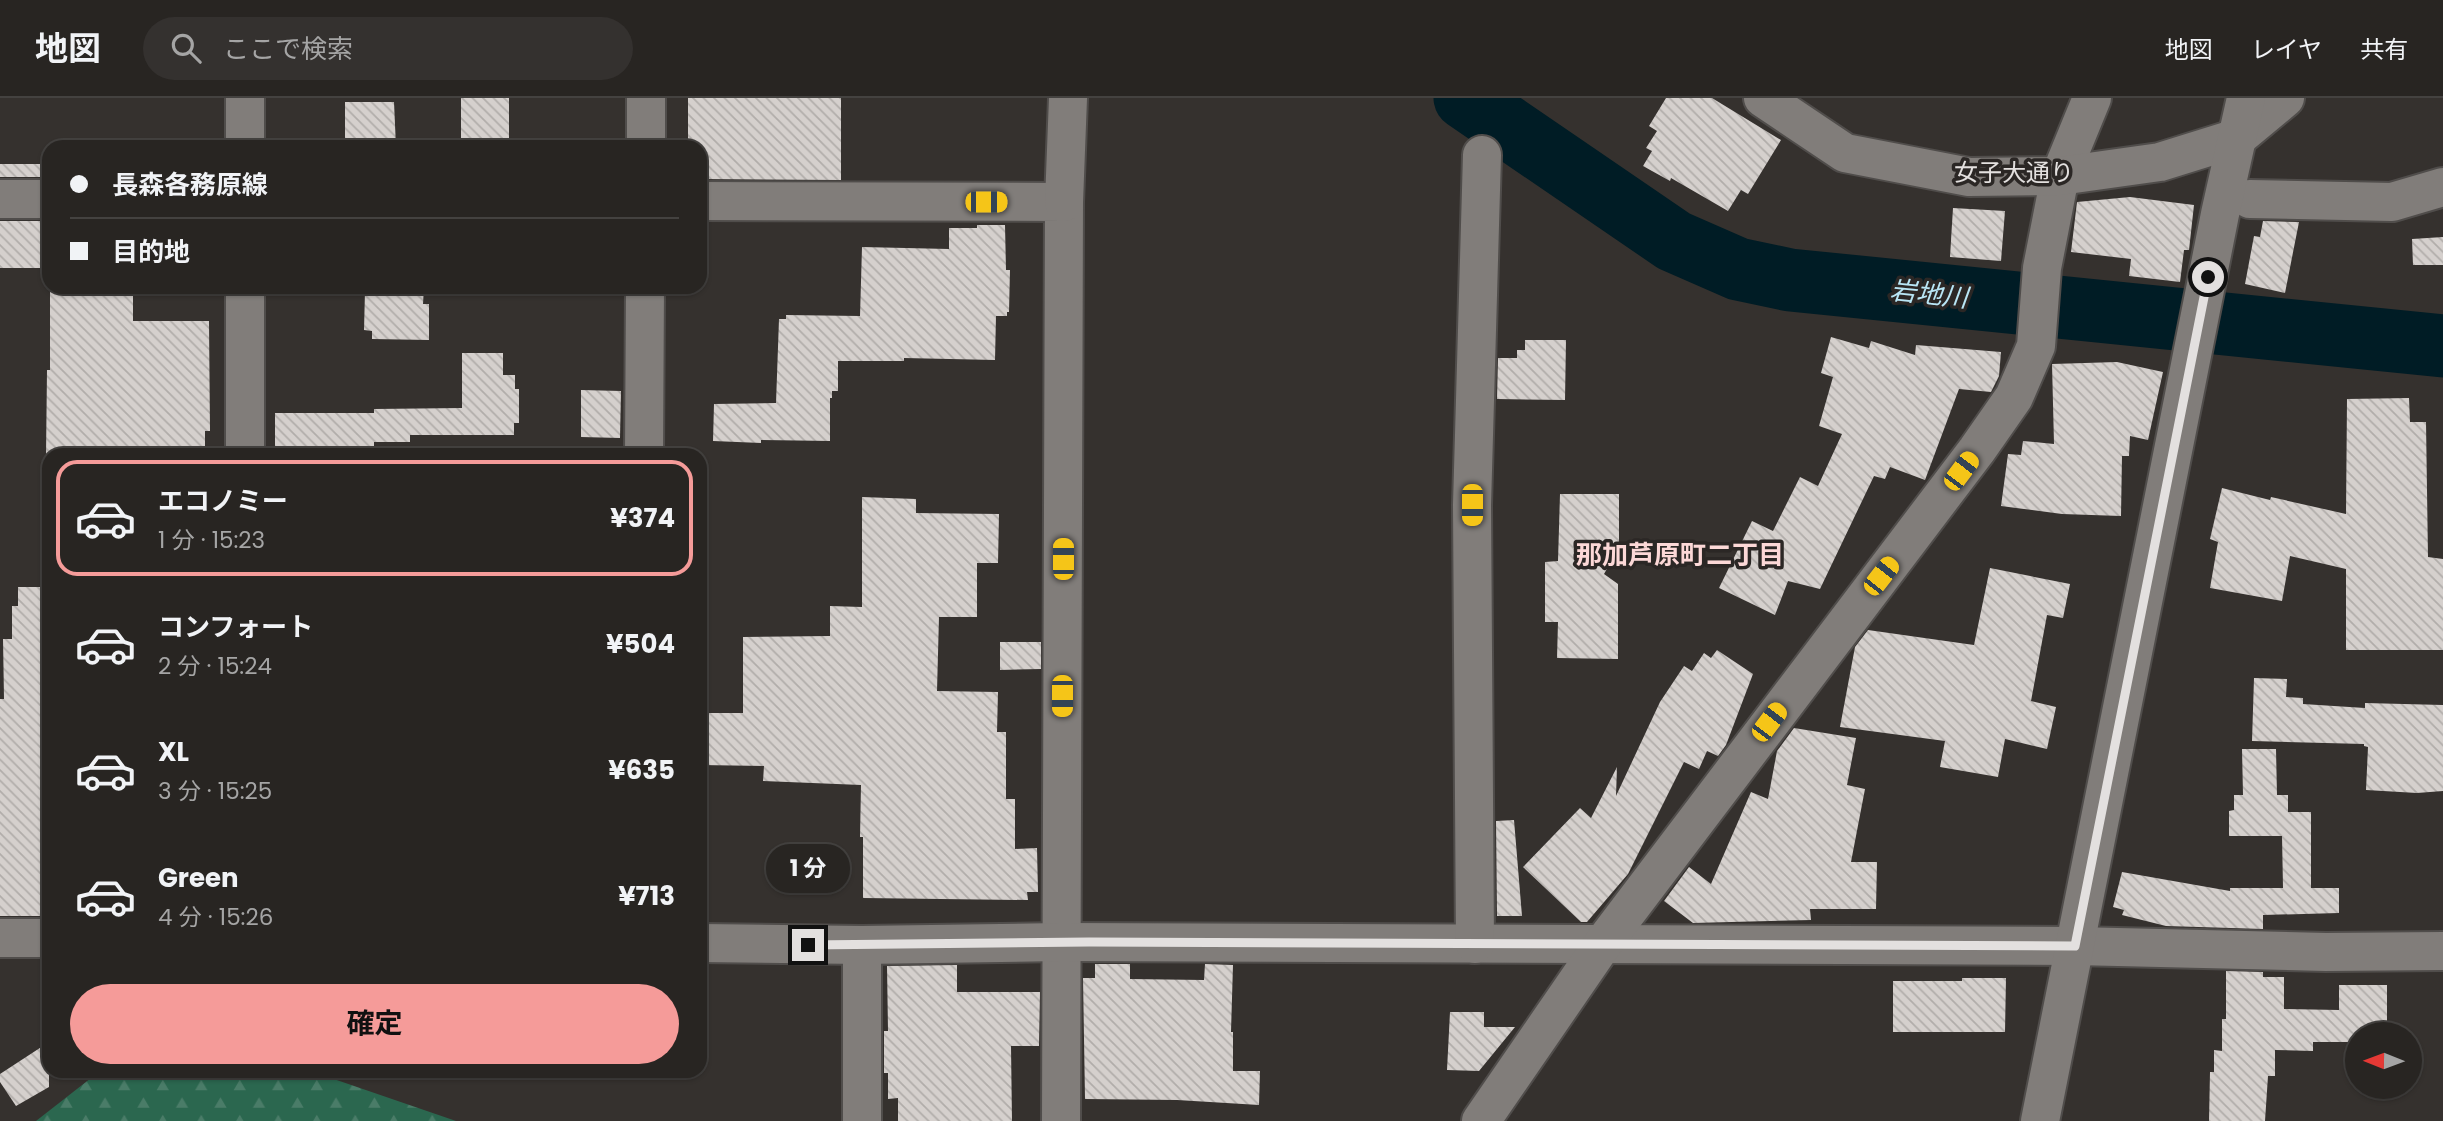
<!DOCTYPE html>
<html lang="ja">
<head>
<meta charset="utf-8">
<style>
	body { margin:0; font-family:Poppins,"Noto Sans JP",sans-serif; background:#34312f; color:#f1f3f6; height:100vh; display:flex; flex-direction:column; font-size:26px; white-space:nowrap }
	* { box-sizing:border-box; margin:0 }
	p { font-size:23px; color:#a5a5a5 }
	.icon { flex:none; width:38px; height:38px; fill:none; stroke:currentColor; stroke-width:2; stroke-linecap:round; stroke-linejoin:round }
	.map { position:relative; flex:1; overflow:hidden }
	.drawer { position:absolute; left:42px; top:350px; width:665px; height:630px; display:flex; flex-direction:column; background:#282522; border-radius:21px; box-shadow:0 2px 5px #0004,0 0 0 2px #444240 }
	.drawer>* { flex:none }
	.hud { position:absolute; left:42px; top:42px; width:665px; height:154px; border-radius:21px; box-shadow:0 2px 5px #0004,0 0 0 2px #444240; display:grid; align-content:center; height:154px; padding:0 28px; background:#282522 }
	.needle { width:46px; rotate:271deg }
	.buttons { position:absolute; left:2345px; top:924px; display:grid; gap:14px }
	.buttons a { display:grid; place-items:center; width:77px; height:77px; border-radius:50%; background:#282522; box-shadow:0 2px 5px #0004,0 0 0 2px #444240; font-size:35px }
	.end { position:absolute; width:32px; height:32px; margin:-16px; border:9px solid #e3e0df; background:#111; box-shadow:0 0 0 4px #111 }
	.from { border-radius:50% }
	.bubble { position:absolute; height:49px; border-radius:24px; background:#282522; box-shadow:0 2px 5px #0004,0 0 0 2px #444240; font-size:23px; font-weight:700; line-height:49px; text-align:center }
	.car { position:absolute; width:21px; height:42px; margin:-21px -10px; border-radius:9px; box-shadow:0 0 5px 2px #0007; background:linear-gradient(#f5c518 24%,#345 0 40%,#f5c518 0 76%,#345 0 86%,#f5c518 0) }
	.hud b { display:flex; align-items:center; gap:24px; height:66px; font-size:26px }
	.hud b+b { border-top:2px solid #444240 }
	.hud i { width:18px; height:18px; background:#f1f3f6 }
	ul { padding:12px 0 0; list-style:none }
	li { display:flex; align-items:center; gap:21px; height:116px; margin:0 14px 10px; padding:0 14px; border:4px solid transparent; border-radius:21px }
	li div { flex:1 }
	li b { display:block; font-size:26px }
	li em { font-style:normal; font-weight:700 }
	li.selected { border-color:#f59b99 }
	li>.icon { width:63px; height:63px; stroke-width:1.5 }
	.cta { display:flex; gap:14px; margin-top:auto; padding:14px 28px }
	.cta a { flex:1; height:80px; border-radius:42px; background:#f59b99; color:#111; font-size:28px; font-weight:700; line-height:80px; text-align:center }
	header { display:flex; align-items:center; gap:42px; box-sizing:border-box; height:98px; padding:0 35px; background:#282522; border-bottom:2px solid #444240 }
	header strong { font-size:33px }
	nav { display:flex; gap:38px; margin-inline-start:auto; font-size:24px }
	.search { width:490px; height:63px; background:#34312f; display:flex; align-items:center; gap:18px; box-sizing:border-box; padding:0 24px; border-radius:38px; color:#a5a5a5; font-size:26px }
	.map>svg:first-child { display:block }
	.forest { fill:url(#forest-firs) }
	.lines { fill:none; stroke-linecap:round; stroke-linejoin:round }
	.river { stroke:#001c25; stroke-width:63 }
	.building { fill:url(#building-back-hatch) }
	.street-casing { stroke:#504d4b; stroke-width:42 }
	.secondary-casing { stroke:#504d4b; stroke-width:42 }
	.street { stroke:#817d7a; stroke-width:38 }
	.secondary { stroke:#817d7a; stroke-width:38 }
	.route { stroke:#e3e0df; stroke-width:9 }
	.labels { text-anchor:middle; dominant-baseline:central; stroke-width:7; stroke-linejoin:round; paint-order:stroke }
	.street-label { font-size:24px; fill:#e3e0df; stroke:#2b2725 }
	.water-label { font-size:26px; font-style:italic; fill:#b9e6f5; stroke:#2b2725 }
	.neighbourhood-label { font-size:26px; font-weight:bold; fill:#fcd8d7; stroke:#2b2725 }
</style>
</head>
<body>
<header>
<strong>地図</strong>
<div class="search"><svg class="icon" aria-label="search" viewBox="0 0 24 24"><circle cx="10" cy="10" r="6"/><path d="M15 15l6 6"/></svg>ここで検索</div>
<nav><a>地図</a><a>レイヤ</a><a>共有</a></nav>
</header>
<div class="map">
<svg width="2443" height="1023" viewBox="0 0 2443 1023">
	<defs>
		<pattern id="forest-firs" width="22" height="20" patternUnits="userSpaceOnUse" patternTransform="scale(1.75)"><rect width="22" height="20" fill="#2b674f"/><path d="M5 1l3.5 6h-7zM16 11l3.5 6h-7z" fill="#4a7c68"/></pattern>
		<pattern id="building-back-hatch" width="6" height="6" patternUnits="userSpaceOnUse" patternTransform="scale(1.75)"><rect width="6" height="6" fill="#d5d0cd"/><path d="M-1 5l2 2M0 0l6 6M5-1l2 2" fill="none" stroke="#b1adaa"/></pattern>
	</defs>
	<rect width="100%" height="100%" fill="#35312e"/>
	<!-- forest -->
	<path class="forest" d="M100 973 325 978 456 1023H36Z"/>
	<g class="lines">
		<!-- river -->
		<path class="river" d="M1465 0 1674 143 1738 171 1790 182 2443 248"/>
	</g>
	<!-- building -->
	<g class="building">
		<rect x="461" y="0" width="48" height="49"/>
		<path d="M688 0H841V82L700 81V49H688Z"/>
		<path d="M1666 0H1712L1781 42 1748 96 1741 92 1728 113 1671 80 1670 83 1643 68 1652 53 1646 50 1657 33 1649 28Z"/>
		<path d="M345 4H394L396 49H345Z"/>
		<rect x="0" y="66" width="42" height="13"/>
		<path d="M2130 99 2194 107 2189 152H2184L2180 184 2129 178 2131 161 2071 154 2077 104Z"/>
		<path d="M1953 110 2005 113 2001 163 1950 159Z"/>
		<rect x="0" y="123" width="49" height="47"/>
		<path d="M2263 123 2299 124 2285 195 2245 186 2254 138 2260 139Z"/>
		<path d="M977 127H1005L1006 172H1010L1009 214H1007V218H996L995 262 904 260V263H838V293H832V300H830V343L761 342V345L713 343 714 306 776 305 779 221H786V217L860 218 862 149 949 151V130H977Z"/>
		<path d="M2443 139V167H2413L2412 141Z"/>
		<path d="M50 189H133V223H209L210 333H205V357H46L47 272H50Z"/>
		<path d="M373 189H424L423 206H429V242L372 241V233L364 232 365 193H373Z"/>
		<path d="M1831 239 1869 250 1871 243 1915 257 1916 247 2001 254 1999 278 1991 294 1959 291 1925 382 1890 369 1885 381 1874 378 1820 491 1788 483 1775 517 1719 490 1752 423 1773 433 1800 379 1818 388 1842 336 1819 328 1833 279 1821 275Z"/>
		<path d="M1525 242H1566L1565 302 1497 301 1498 260H1517V252H1525Z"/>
		<path d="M462 255H503V277H515V291H519V325H514V337H410V344H374V357H275V315H374V311L462 310Z"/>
		<path d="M2117 264 2163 274 2148 342 2130 338 2129 358H2122L2121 418 2062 416 2001 408 2008 356 2021 357 2023 343 2054 346 2052 266Z"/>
		<path d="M581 292 621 293 620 340 581 339Z"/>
		<path d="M2409 300 2410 324H2426L2428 459 2443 461V552H2346V471L2290 458 2282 503 2210 490 2218 444 2210 441 2222 390 2270 402 2271 399 2346 416 2347 301Z"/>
		<path d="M1560 396H1619V450L1604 476 1618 486V561L1557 560 1558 524H1545V464L1558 463Z"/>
		<path d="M862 399 916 401V415L999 416 998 465H977V519H939L937 593 998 594 997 634H1006V701H1015V751L1037 750 1038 794H1027L1028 802 863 800V739H860L861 687 763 683 764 668 700 667V615H743V539L830 538V508L862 509Z"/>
		<path d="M1990 470 2070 486 2063 520 2047 517 2031 603 2056 609 2047 651 2005 641 1998 679 1940 669 1945 643 1840 629 1855 549 1868 532 1974 547Z"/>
		<path d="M18 489H49V818H0V601H4L3 541H12V508H18Z"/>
		<path d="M1000 544H1041V571L1000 572Z"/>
		<path d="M1717 552 1753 576 1726 647 1718 658 1707 653 1699 671 1684 664 1628 776 1587 824H1581L1523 769 1580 710 1591 720 1617 669 1616 698 1660 604 1684 568 1692 573 1704 555 1711 560Z"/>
		<path d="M2254 580 2287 581 2286 599 2303 600V606L2365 610V605L2443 607V693L2417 695 2366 692 2368 649 2364 648V646L2252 643Z"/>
		<path d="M1794 630 1856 640 1847 687 1865 691 1851 764H1877L1876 811H1810L1811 822 1693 825 1664 803 1689 769 1711 786 1751 694 1768 701 1777 653Z"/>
		<path d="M2242 651H2276L2277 697H2288V714H2311V790H2339V815L2263 817V831L2166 828 2122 817 2124 812 2113 809 2122 774 2230 793V790H2283L2282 738H2229V713L2234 712V697H2243Z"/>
		<path d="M1514 722 1522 818H1497L1496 723Z"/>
		<path d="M1095 866H1130V881L1204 882 1205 866 1233 867 1231 934H1233V973H1260L1259 1007 1177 1002 1085 1001 1083 880H1095Z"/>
		<path d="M957 867V894H1040L1039 948H1011L1012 1023H898V1000L888 1001V975H884V933H888L887 868Z"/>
		<path d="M2226 873 2263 874V879H2284V911L2339 912V887H2387V936H2357V944H2313V953L2275 952V978H2268L2265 1023H2209L2210 974H2214V952L2222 953V921H2226Z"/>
		<path d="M1962 880H2006L2005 934H1893V883H1962Z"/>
		<path d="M1450 914H1484V929H1515L1479 973 1447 972Z"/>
		<path d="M49 944V989L16 1008 0 984V976Z"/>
	</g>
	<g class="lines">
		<!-- street casing -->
		<g class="street-casing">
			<g id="street">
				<path d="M245 0V49"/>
				<path d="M646 49V0"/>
				<path d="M0 101H49"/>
				<path d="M2250 101 2392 104 2443 89"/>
				<path d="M700 103 1064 104 1061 1023"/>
				<path d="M1064 104 1068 0"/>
				<path d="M245 357V189"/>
				<path d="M644 357 645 189"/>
				<path d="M0 840H49"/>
				<path d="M700 845 862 847 1061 844 2075 848 2326 854 2443 853"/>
				<path d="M1475 846 1472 407 1482 57"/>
				<path d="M862 1023V847"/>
				<path d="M1481 1023 1602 847 1977 352 2014 299 2036 248 2042 170 2060 78 2092 0"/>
			</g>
		</g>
		<!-- secondary casing -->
		<g class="secondary-casing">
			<g id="secondary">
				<path d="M1763 0 1845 55 1969 79 2060 78 2160 64 2237 40 2285 0"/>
				<path d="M2040 1023 2220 116 2246 0"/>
			</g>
		</g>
		<!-- street -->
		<use href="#street" class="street"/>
		<!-- secondary -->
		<use href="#secondary" class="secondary"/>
	</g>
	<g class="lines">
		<!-- route -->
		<path class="route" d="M808 847 1089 844 2075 848 2208 179"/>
	</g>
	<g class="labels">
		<!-- street labels -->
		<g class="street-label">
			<text x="2014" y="74">女子大通り</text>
		</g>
		<!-- water labels -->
		<g class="water-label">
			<text transform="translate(1929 196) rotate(6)">岩地川</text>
		</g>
		<!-- neighbourhood labels -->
		<g class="neighbourhood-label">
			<text x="1680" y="457">那加芦原町二丁目</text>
		</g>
	</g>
</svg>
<div class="buttons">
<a><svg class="needle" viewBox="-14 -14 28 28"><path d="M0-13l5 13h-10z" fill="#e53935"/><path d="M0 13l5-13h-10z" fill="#a5a5a5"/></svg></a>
</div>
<i class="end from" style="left:2208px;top:179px"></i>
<i class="end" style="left:808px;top:847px"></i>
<div class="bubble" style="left:766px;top:746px;width:84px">1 分</div>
<i class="car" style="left:986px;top:104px;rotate:90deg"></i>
<i class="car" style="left:1961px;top:373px;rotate:37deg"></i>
<i class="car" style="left:1472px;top:407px;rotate:180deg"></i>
<i class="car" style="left:1063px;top:461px;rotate:0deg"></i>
<i class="car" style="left:1881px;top:478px;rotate:38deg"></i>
<i class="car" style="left:1062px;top:598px;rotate:180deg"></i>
<i class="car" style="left:1769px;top:624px;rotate:37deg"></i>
<div class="hud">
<b><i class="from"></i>長森各務原線</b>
<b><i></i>目的地</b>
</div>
<section class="drawer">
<ul>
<li class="selected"><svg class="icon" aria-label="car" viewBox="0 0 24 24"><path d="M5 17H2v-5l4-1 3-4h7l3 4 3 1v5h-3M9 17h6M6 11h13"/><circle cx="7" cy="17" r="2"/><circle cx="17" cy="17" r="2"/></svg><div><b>エコノミー</b><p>1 分 · 15:23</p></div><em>¥374</em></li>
<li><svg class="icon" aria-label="car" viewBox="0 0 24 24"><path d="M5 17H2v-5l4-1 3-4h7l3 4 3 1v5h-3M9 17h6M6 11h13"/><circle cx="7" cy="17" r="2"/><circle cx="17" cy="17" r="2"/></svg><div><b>コンフォート</b><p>2 分 · 15:24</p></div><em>¥504</em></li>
<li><svg class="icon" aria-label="car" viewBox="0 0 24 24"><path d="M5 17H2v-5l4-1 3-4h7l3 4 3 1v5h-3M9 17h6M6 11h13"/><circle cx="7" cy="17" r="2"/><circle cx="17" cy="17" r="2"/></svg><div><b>XL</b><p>3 分 · 15:25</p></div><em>¥635</em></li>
<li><svg class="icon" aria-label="car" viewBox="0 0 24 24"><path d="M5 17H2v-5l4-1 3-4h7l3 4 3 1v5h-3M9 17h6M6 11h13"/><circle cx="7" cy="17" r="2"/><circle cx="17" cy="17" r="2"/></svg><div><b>Green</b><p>4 分 · 15:26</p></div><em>¥713</em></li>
</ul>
<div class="cta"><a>確定</a></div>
</section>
</div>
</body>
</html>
